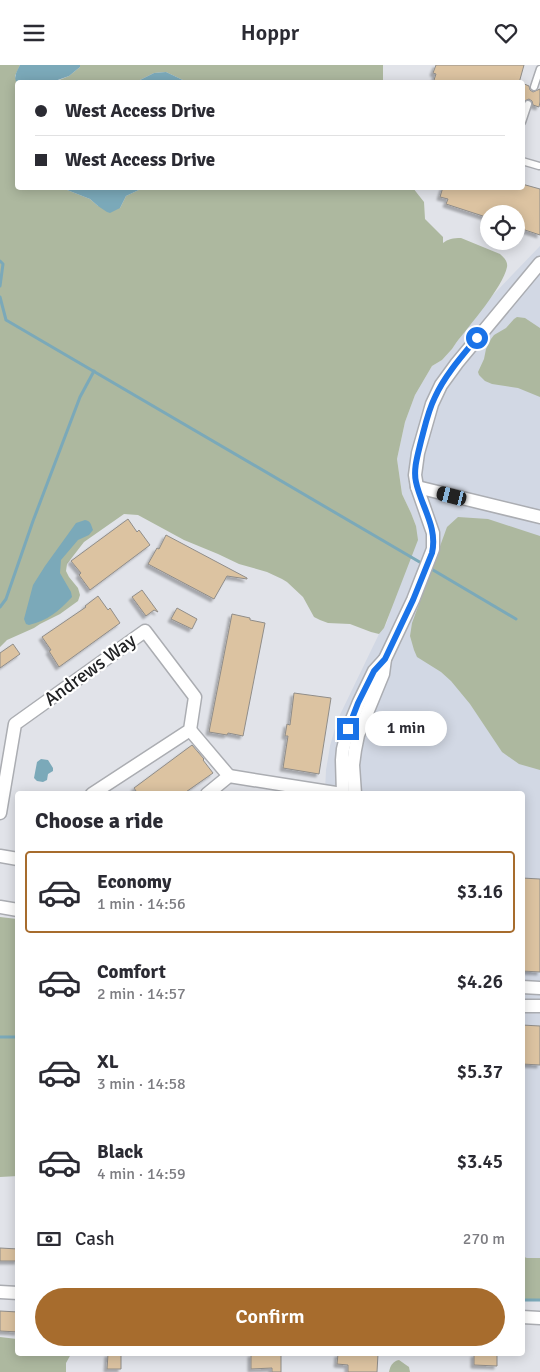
<!DOCTYPE html>
<html lang="en">
<head>
<meta charset="utf-8">
<style>
	body { margin:0; font-family:Signika,sans-serif; background:#f7f7f7; color:#2b2b33; height:100vh; display:flex; flex-direction:column; font-size:19px; white-space:nowrap }
	* { box-sizing:border-box; margin:0 }
	p { font-size:16px; color:#7c7c81 }
	.icon { flex:none; width:28px; height:28px; fill:none; stroke:currentColor; stroke-width:2; stroke-linecap:round; stroke-linejoin:round }
	.map { position:relative; flex:1; overflow:hidden }
	.details { position:absolute; left:15px; top:726px; width:510px; height:565px; display:flex; flex-direction:column; background:#fff; border-radius:5px; box-shadow:0 2px 12px #0003 }
	.details>* { flex:none }
	.guide { position:absolute; left:15px; top:15px; width:510px; height:110px; border-radius:5px; box-shadow:0 2px 12px #0003; display:grid; align-content:center; height:110px; padding:0 20px; background:#fff }
	.controls { position:absolute; left:480px; top:140px; display:grid; gap:10px }
	.controls a { display:grid; place-items:center; width:45px; height:45px; border-radius:50%; background:#fff; box-shadow:0 2px 12px #0003; font-size:25px }
	.end { position:absolute; width:22px; height:22px; margin:-11px; border:6px solid #1a73e8; background:#fff; box-shadow:0 0 0 2px #fff }
	.from { border-radius:50% }
	.bubble { position:absolute; height:35px; border-radius:18px; background:#fff; box-shadow:0 2px 12px #0003; font-size:16px; font-weight:600; line-height:35px; text-align:center }
	.car { position:absolute; width:15px; height:30px; margin:-15px -8px; border-radius:6px; box-shadow:0 0 4px 1px #0007; background:linear-gradient(#222 24%,#8ab4d8 0 40%,#222 0 76%,#8ab4d8 0 86%,#222 0) }
	.guide b { display:flex; align-items:center; gap:18px; height:48px; font-size:19px }
	.guide b+b { border-top:1px solid #e1e1e2 }
	.guide i { width:12px; height:12px; background:#2b2b33 }
	ul { padding:0; list-style:none }
	li { display:flex; align-items:center; gap:15px; height:82px; margin:0 10px 8px; padding:0 10px; border:2px solid transparent; border-radius:5px }
	li div { flex:1 }
	li b { display:block; font-size:19px }
	li em { font-style:normal; font-weight:600 }
	li.active { border-color:#a76c2d }
	li>.icon { width:45px; height:45px; stroke-width:1.5 }
	h2 { padding:0 20px; font-size:22px; line-height:60px }
	.pay { display:flex; align-items:center; gap:12px; height:55px; padding:0 20px; font-size:19px }
	.pay p { margin-inline-start:auto }
	.action { display:flex; gap:10px; margin-top:auto; padding:10px 20px }
	.action a { flex:1; height:58px; border-radius:30px; background:#a76c2d; color:#fff; font-size:20px; font-weight:600; line-height:58px; text-align:center }
	header { display:flex; justify-content:space-between; align-items:center; height:65px; padding:0 20px; background:#fff; font-size:22px; font-weight:600 }
	.map>svg:first-child { display:block }
	.built { fill:#d2d8e4 }
	.green { fill:#adb89f }
	.water { fill:#7ba9b9 }
	.lines { fill:none; stroke-linecap:round; stroke-linejoin:round }
	.stream { stroke:#7ba9b9; stroke-width:3 }
	.building { fill:#dcc3a1; stroke:#908d89; filter:url(#shadow) }
	.service-casing { stroke:#abadb2; stroke-width:9 }
	.minor-casing { stroke:#abadb2; stroke-width:15 }
	.service { stroke:#fff; stroke-width:6 }
	.minor { stroke:#fff; stroke-width:12 }
	.route { stroke:#1a73e8; stroke-width:6 }
	.labels { text-anchor:middle; dominant-baseline:central; stroke-width:4.5; stroke-linejoin:round; paint-order:stroke }
	.street-label { font-size:19px; fill:#212224; stroke:#fff }
</style>
</head>
<body>
<header><svg class="icon" aria-label="menu" viewBox="0 0 24 24"><path d="M4 6h16M4 12h16M4 18h16"/></svg>Hoppr<svg class="icon" aria-label="heart" viewBox="0 0 24 24"><path d="M12 20l-8-8c-3-5 5-10 8-4 3-6 11-1 8 4z"/></svg></header>
<div class="map">
<svg width="540" height="1307" viewBox="0 0 540 1307">
	<defs>
		<filter id="shadow"><feDropShadow dx="-3" dy="3" stdDeviation="1" flood-color="#0004"/></filter>
	</defs>
	<rect width="100%" height="100%" fill="#e1e3e9"/>
	<!-- built -->
	<path class="built" d="M540 181V1193H527L522 1191V729H325V726L326 705 330 681 337 656 379 569 384 563 387 557 416 461 411 448 402 429 397 394 405 357 415 330 432 301 442 295 452 284 456 278 490 233Z"/>
	<!-- green -->
	<g class="green">
		<path d="M0 0H20L15 11 18 18V122L62 123 90 134 98 141 120 143 126 131 143 123H413L424 137 425 154 443 172V178C448 174 453 173 461 173L500 189C504 193 508 196 507 202 503 222 469 261 456 278L452 284 442 295 432 301 415 330 405 357 397 394 402 429 411 448 416 461 418 475 384 563 379 569 371 567 350 559 328 558 320 555 314 552 303 532 287 517 282 514 267 507 239 499 218 489 184 475 138 450 124 449 84 477 67 499 66 506 69 512 78 523 80 530 78 536 60 549 40 559 34 563 7 575 0 582Z"/>
		<path d="M80 0H383V17H187L166 7 154 8 136 17 52 18 69 11 80 2Z"/>
		<path d="M517 252 525 253 540 263V332L518 323 492 319 485 316 479 310 478 307 484 294 486 284 491 274 494 270 506 263 514 254Z"/>
		<path d="M458 452 488 454 540 471V705L519 699 502 687 470 639 451 616 441 607 417 592 414 585 410 571 412 558 447 462Z"/>
		<path d="M0 852 17 854 18 1111 0 1112Z"/>
		<path d="M522 1191 527 1193H540V1236L530 1235 523 1236Z"/>
		<path d="M0 1272 17 1274 18 1289H71L66 1298V1307H0Z"/>
		<path d="M399 1295 409 1302 410 1307H389C390 1301 393 1296 399 1295Z"/>
	</g>
	<!-- water -->
	<g class="water">
		<path d="M20 0H80V2L69 11 52 17 17 18C13 12 17 6 20 0Z"/>
		<path d="M166 7 187 17H136L154 8Z"/>
		<path d="M62 123 143 122V123L126 131 120 143 110 148 107 147 98 141 90 134Z"/>
		<path d="M85 455C91 456 91 460 93 465L89 470 78 475 61 495 60 508 71 527 72 532C58 547 48 555 29 560L26 559 24 554 33 520 45 501 76 458Z"/>
		<path d="M41 694 48 695 53 703V706L48 709 47 715 43 717 37 716 34 713 37 697Z"/>
	</g>
	<g class="lines">
		<!-- stream -->
		<g class="stream">
			<path d="M0 196 3 199 0 221"/>
			<path d="M0 232 6 255 423 499"/>
			<path d="M428 502 516 554"/>
			<path d="M0 542 6 534 33 456 80 332 94 306"/>
			<path d="M0 972H18"/>
			<path d="M522 1235H540"/>
		</g>
	</g>
	<!-- building -->
	<g class="building">
		<path d="M436 0H524L519 18H443L434 15 436 9 433 8Z"/>
		<path d="M522 18 529 21 530 25 533 27 540 24V37L539 42 533 40 532 36 529 34 522 37Z"/>
		<path d="M522 119 540 124V170L516 162V149H489V153L446 139 448 134 440 132 443 122H522Z"/>
		<path d="M128 454 137 467 139 465 150 480 90 525 79 510 81 508 71 496Z"/>
		<path d="M166 470 247 513V514L227 511 214 534 148 499 157 483 159 484Z"/>
		<path d="M142 525 158 547 154 545 146 551 132 532Z"/>
		<path d="M98 531 108 545 110 543 120 558 59 602 49 586 51 585 42 572 86 542 85 541Z"/>
		<path d="M177 543 197 554 192 564 171 554Z"/>
		<path d="M232 549 250 553V555L265 558 243 671 228 668 227 670 209 667Z"/>
		<path d="M13 579 20 589 0 603V588Z"/>
		<path d="M294 628 331 633 319 709 283 703 288 671H285L287 659 290 660Z"/>
		<path d="M192 680 204 694 203 695 213 708 183 729H138L134 723Z"/>
		<path d="M522 813 540 814V907L522 906Z"/>
		<path d="M522 960 540 961V1000L522 999Z"/>
		<path d="M0 1183 18 1184V1196H0Z"/>
		<path d="M0 1246 18 1247V1267L0 1266Z"/>
		<path d="M108 1289H121V1304H107Z"/>
		<path d="M251 1289H281V1307H272V1303L251 1304Z"/>
		<path d="M338 1289H378L377 1307H348V1300L337 1299Z"/>
		<path d="M474 1289H497V1301L474 1300Z"/>
	</g>
	<g class="lines">
		<!-- service casing -->
		<g class="service-casing">
			<g id="service">
				<path d="M534 22 540 4"/>
				<path d="M522 57 528 39"/>
				<path d="M522 96 539 101"/>
			</g>
		</g>
		<!-- minor casing -->
		<g class="minor-casing">
			<g id="minor">
				<path d="M417 422 540 452"/>
				<path d="M190 665 229 711"/>
				<path d="M207 729 229 711 342 729"/>
				<path d="M343 729 342 695 343 684 348 664 359 637 374 606 385 594"/>
				<path d="M355 729 353 700 355 685 358 670 383 609 385 594 413 535 433 484V468L417 422 415 410 418 388 432 339 441 320 457 298 540 198"/>
				<path d="M0 748 15 659 145 566 195 632 190 665 92 729"/>
				<path d="M0 791 18 794"/>
				<path d="M0 842 18 845"/>
				<path d="M522 922 540 923"/>
				<path d="M522 941H540"/>
				<path d="M0 1227 18 1228"/>
				<path d="M522 1252 540 1253"/>
			</g>
		</g>
		<!-- service -->
		<use href="#service" class="service"/>
		<!-- minor -->
		<use href="#minor" class="minor"/>
	</g>
	<g class="lines">
		<!-- route -->
		<path class="route" d="M348 664 358 638 374 606 385 594 413 535 432 488C438 462 421 441 416 417 413 404 418 389 421 376 425 361 428 346 435 332 445 310 462 291 477 273"/>
	</g>
	<g class="labels">
		<!-- street labels -->
		<g class="street-label">
			<text transform="translate(90 605) rotate(-36)">Andrews Way</text>
		</g>
	</g>
</svg>
<div class="controls">
<a><svg class="icon" aria-label="locate" viewBox="0 0 24 24"><circle cx="12" cy="12" r="6"/><path d="M12 2v4M12 18v4M2 12h4M18 12h4"/></svg></a>
</div>
<i class="end from" style="left:477px;top:273px"></i>
<i class="end" style="left:348px;top:664px"></i>
<div class="bubble" style="left:365px;top:646px;width:82px">1 min</div>
<i class="car" style="left:452px;top:431px;rotate:284deg"></i>
<div class="guide">
<b><i class="from"></i>West Access Drive</b>
<b><i></i>West Access Drive</b>
</div>
<section class="details">
<h2>Choose a ride</h2>
<ul>
<li class="active"><svg class="icon" aria-label="car" viewBox="0 0 24 24"><path d="M5 17H2v-5l4-1 3-4h7l3 4 3 1v5h-3M9 17h6M6 11h13"/><circle cx="7" cy="17" r="2"/><circle cx="17" cy="17" r="2"/></svg><div><b>Economy</b><p>1 min · 14:56</p></div><em>$3.16</em></li>
<li><svg class="icon" aria-label="car" viewBox="0 0 24 24"><path d="M5 17H2v-5l4-1 3-4h7l3 4 3 1v5h-3M9 17h6M6 11h13"/><circle cx="7" cy="17" r="2"/><circle cx="17" cy="17" r="2"/></svg><div><b>Comfort</b><p>2 min · 14:57</p></div><em>$4.26</em></li>
<li><svg class="icon" aria-label="car" viewBox="0 0 24 24"><path d="M5 17H2v-5l4-1 3-4h7l3 4 3 1v5h-3M9 17h6M6 11h13"/><circle cx="7" cy="17" r="2"/><circle cx="17" cy="17" r="2"/></svg><div><b>XL</b><p>3 min · 14:58</p></div><em>$5.37</em></li>
<li><svg class="icon" aria-label="car" viewBox="0 0 24 24"><path d="M5 17H2v-5l4-1 3-4h7l3 4 3 1v5h-3M9 17h6M6 11h13"/><circle cx="7" cy="17" r="2"/><circle cx="17" cy="17" r="2"/></svg><div><b>Black</b><p>4 min · 14:59</p></div><em>$3.45</em></li>
</ul>
<div class="pay"><svg class="icon" aria-label="cash" viewBox="0 0 24 24"><path d="M3 7h18v10H3z"/><circle cx="12" cy="12" r="2"/></svg>Cash<p>270 m</p></div>
<div class="action"><a>Confirm</a></div>
</section>
</div>
</body>
</html>
